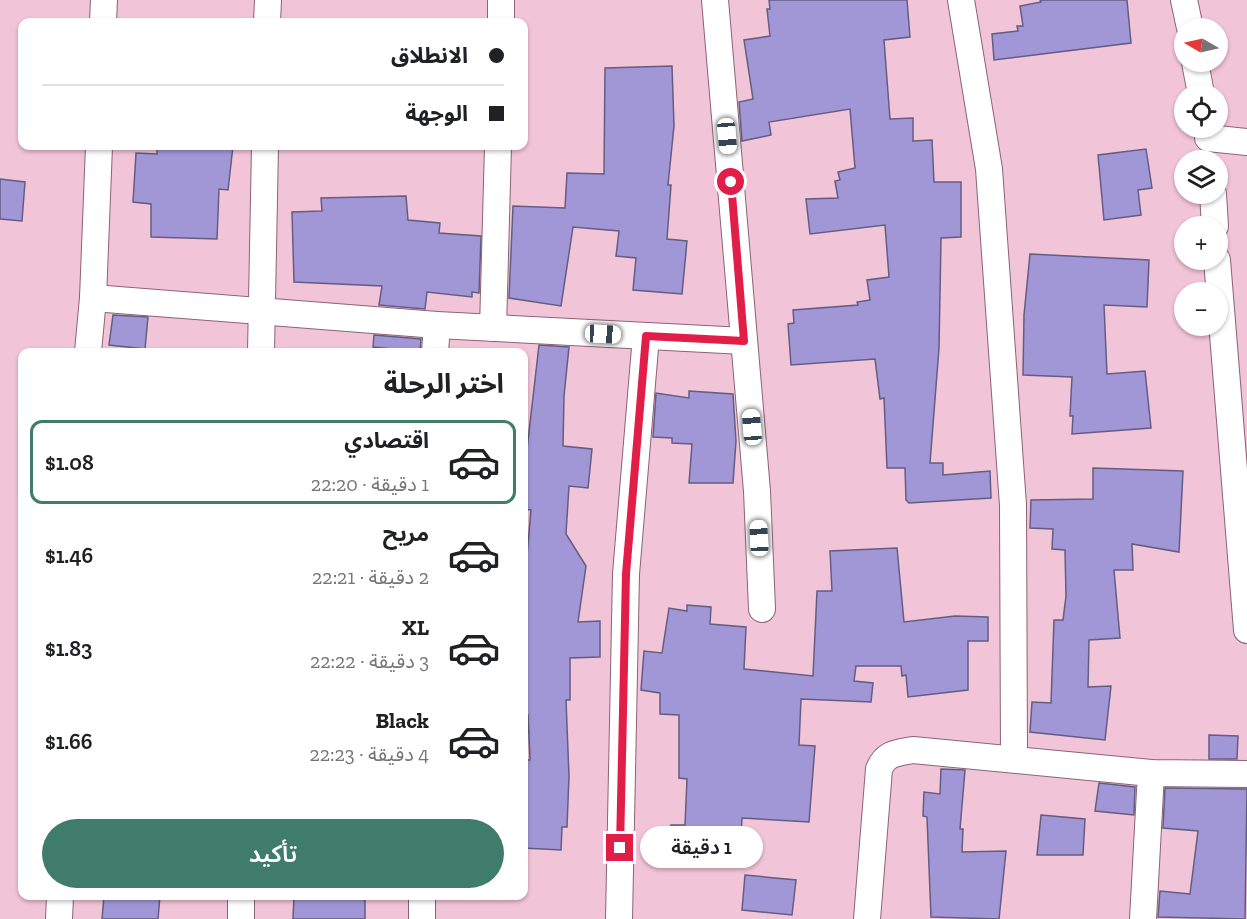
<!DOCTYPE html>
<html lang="ar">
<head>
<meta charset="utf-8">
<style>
	body { margin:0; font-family:"Zilla Slab","Noto Sans Arabic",serif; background:#f2f2f2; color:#202124; direction:rtl; height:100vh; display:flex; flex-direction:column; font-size:22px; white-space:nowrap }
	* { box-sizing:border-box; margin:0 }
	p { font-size:20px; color:#757577 }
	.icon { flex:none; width:33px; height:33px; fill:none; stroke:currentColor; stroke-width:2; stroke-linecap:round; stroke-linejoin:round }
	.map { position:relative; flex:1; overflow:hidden; direction:ltr }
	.side { position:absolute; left:18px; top:348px; width:510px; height:552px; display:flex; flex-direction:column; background:#fff; border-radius:12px; box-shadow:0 2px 4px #0004; direction:rtl }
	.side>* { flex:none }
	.hud { position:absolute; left:18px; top:18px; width:510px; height:132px; border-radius:12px; box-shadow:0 2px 4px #0004; direction:rtl; display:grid; align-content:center; height:132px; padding:0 24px; background:#fff }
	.needle { width:39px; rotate:279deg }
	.tools { position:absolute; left:1174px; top:18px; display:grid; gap:12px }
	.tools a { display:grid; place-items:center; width:54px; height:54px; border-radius:50%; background:#fff; box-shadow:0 2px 4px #0004; font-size:30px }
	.end { position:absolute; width:27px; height:27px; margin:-14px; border:8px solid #e11d48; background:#fff; box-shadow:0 0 0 3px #fff }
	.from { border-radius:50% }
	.bubble { position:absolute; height:42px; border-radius:21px; background:#fff; box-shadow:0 2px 4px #0004; font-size:20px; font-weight:600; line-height:42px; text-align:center; direction:rtl }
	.car { position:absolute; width:18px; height:36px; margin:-18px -9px; border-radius:8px; box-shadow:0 0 4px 2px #0007; background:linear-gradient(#fff 24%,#345 0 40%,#fff 0 76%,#345 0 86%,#fff 0) }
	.hud b { display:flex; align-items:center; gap:21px; height:57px; font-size:22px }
	.hud b+b { border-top:2px solid #e0e0e0 }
	.hud i { width:15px; height:15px; background:#202124 }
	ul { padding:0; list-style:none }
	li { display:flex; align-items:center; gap:18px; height:84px; margin:0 12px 9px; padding:0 12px; border:3px solid transparent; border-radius:12px }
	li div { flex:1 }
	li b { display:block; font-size:22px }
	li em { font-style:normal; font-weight:600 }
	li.current { border-color:#3f7d6a }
	li>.icon { width:54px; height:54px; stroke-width:1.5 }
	h2 { padding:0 24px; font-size:27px; line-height:72px }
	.action { display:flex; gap:12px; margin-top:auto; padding:12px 24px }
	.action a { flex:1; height:69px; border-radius:36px; background:#3f7d6a; color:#fff; font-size:24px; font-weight:600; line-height:69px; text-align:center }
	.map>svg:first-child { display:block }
	.building { fill:#a197d7; stroke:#635d82; stroke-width:1.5 }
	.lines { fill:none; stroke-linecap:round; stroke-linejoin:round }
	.street-casing { stroke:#8c6375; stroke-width:28 }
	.street { stroke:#fff; stroke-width:26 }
	.route { stroke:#e11d48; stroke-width:8 }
</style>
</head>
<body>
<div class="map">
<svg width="1247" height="919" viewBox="0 0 1247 919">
	<rect width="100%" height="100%" fill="#f2c4d7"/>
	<!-- building -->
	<g class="building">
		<path d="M769 0H907L910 37 884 40 890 119 913 118V141L932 140 934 182H961V237L941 238 939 348 930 463H943V475L990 471 991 498 909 503 906 500 905 468H887L884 398 880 399 875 359 791 365 788 324 794 323 793 310 858 305 857 302 870 300 867 280 889 277 885 225 810 234 806 199 838 198 835 181 840 180 838 172 855 168 850 109 769 122 771 135 742 141 739 102 753 99 744 40 770 36 767 9H770Z"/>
		<path d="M1040 0H1127L1131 43 994 60 992 34 1018 31 1017 26H1023L1020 6 1041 2Z"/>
		<path d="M672 66 674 126 668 185H671L667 239 687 241 682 294 633 290 636 258 616 256 619 231 573 227 561 306 509 298 513 206 565 208 567 173 604 174 605 68Z"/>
		<path d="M157 146H233L228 190 219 189 217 239 151 237V204L133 202 136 153 157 154Z"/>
		<path d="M1146 149 1152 188 1138 190 1141 215 1104 220 1098 155Z"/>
		<path d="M0 179 25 182 22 221 0 219Z"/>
		<path d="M406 196 408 220 440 223 439 233 481 236 479 293 472 292V297L427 292 425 309 379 305 382 286 294 282 292 212 322 211 321 198Z"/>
		<path d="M1030 254 1149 260 1147 307 1104 305 1107 374 1145 371 1151 428 1072 434 1073 416H1070L1072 377 1023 375 1024 315Z"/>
		<path d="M113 315 148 317 145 349 109 345Z"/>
		<path d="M374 335 421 339 420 352 373 347Z"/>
		<path d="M539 345 569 347 564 396 563 446 592 449 588 488 569 486 566 534 586 566 578 622 600 621V657L570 658V700H566L569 776 567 827H562L561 850 524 848V760H530L528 715H524V590L531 510 524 509V449H527Z"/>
		<path d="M689 391 733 394 736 441 733 483H689L692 444 672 443V438L653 437 656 393 689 398Z"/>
		<path d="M1093 468 1183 471 1179 552 1132 544 1133 570H1114L1120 638 1089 640 1088 687 1111 686 1105 740 1030 732 1032 702 1051 703 1054 620H1063L1066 596 1065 550 1052 549 1053 529 1030 528 1031 500 1093 499Z"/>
		<path d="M897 548 904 622 955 616 988 617V641H968V690L908 697 906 675 902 676 901 666H856L854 681 873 683 871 702 801 699 799 745 815 746 809 822 742 818 740 856 670 854 671 825H685L687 779 679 778V715L660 714V693L641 690 644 651 662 653 669 608 687 611V605L711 607 710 624 746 627 744 669 813 676 817 591H832L830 551Z"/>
		<path d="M1209 735 1238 736 1237 759H1209Z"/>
		<path d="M941 769 965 770 960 829H963L962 852 1006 851 999 919 931 917 927 817 923 816 924 792 940 794Z"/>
		<path d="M1099 783 1135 787 1134 815 1095 811Z"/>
		<path d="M1165 788 1247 789 1245 919 1158 917 1160 891 1190 894 1198 831 1163 828Z"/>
		<path d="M1041 815 1085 819 1083 855H1037Z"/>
		<path d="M745 875 796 880 792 915 742 910Z"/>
		<path d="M104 896H160L158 919H102Z"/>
		<path d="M294 896 365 898V919H293Z"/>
	</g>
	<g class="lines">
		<!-- street casing -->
		<g class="street-casing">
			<g id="street">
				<path d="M715 0 757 491 762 609"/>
				<path d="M961 0 989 169 1013 505 1014 758"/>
				<path d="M1184 0 1190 28"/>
				<path d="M103 22 104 0"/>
				<path d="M267 22 268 0"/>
				<path d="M501 22V0"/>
				<path d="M1195 62 1201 94"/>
				<path d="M1208 138 1247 142"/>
				<path d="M1213 194 1215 226"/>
				<path d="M1217 260 1247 630"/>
				<path d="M93 298 437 325 744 341"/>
				<path d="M493 328 498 146"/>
				<path d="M88 352 93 298 99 146"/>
				<path d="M261 352 265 146"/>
				<path d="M435 352 437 325"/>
				<path d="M59 919 60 896"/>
				<path d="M241 919V896"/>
				<path d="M422 919V896"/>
				<path d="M619 919 626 574 646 336"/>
				<path d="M867 919 879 769C886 753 896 753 913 750L1151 773 1247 774"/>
				<path d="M1143 919 1151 773"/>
			</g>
		</g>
		<!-- street -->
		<use href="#street" class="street"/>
	</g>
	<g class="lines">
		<!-- route -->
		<path class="route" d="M620 848 626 574 646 336 744 341 731 182"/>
	</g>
</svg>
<div class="tools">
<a><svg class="needle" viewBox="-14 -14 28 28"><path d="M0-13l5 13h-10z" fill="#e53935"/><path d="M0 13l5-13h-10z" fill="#757577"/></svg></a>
<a><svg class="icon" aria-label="locate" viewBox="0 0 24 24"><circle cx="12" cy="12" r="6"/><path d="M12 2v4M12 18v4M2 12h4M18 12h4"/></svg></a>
<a><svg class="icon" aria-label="layers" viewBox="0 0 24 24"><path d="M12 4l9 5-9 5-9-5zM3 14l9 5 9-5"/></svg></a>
<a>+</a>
<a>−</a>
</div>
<i class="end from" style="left:731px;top:182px"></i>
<i class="end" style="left:620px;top:848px"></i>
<div class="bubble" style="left:640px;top:826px;width:123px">1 دقيقة</div>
<i class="car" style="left:727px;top:136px;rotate:175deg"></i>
<i class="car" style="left:603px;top:334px;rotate:93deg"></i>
<i class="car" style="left:752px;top:427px;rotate:355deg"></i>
<i class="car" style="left:759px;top:538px;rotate:357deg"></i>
<div class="hud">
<b><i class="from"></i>الانطلاق</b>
<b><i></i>الوجهة</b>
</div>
<section class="side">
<h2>اختر الرحلة</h2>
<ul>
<li class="current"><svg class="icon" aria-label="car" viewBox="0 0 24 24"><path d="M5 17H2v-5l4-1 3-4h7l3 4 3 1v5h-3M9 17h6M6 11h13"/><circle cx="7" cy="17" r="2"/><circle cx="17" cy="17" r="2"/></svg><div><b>اقتصادي</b><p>1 دقيقة · 22:20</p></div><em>$1.08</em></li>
<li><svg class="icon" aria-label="car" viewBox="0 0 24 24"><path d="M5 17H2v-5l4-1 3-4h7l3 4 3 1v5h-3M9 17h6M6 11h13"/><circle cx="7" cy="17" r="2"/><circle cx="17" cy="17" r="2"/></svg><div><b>مريح</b><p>2 دقيقة · 22:21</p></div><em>$1.46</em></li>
<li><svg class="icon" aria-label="car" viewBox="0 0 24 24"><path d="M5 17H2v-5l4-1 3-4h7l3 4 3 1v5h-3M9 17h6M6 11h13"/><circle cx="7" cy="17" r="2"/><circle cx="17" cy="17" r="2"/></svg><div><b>XL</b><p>3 دقيقة · 22:22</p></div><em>$1.83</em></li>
<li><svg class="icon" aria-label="car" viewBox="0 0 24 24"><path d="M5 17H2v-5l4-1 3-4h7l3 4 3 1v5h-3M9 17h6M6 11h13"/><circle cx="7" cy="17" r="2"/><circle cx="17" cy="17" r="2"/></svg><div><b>Black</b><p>4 دقيقة · 22:23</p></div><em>$1.66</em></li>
</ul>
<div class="action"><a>تأكيد</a></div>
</section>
</div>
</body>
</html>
